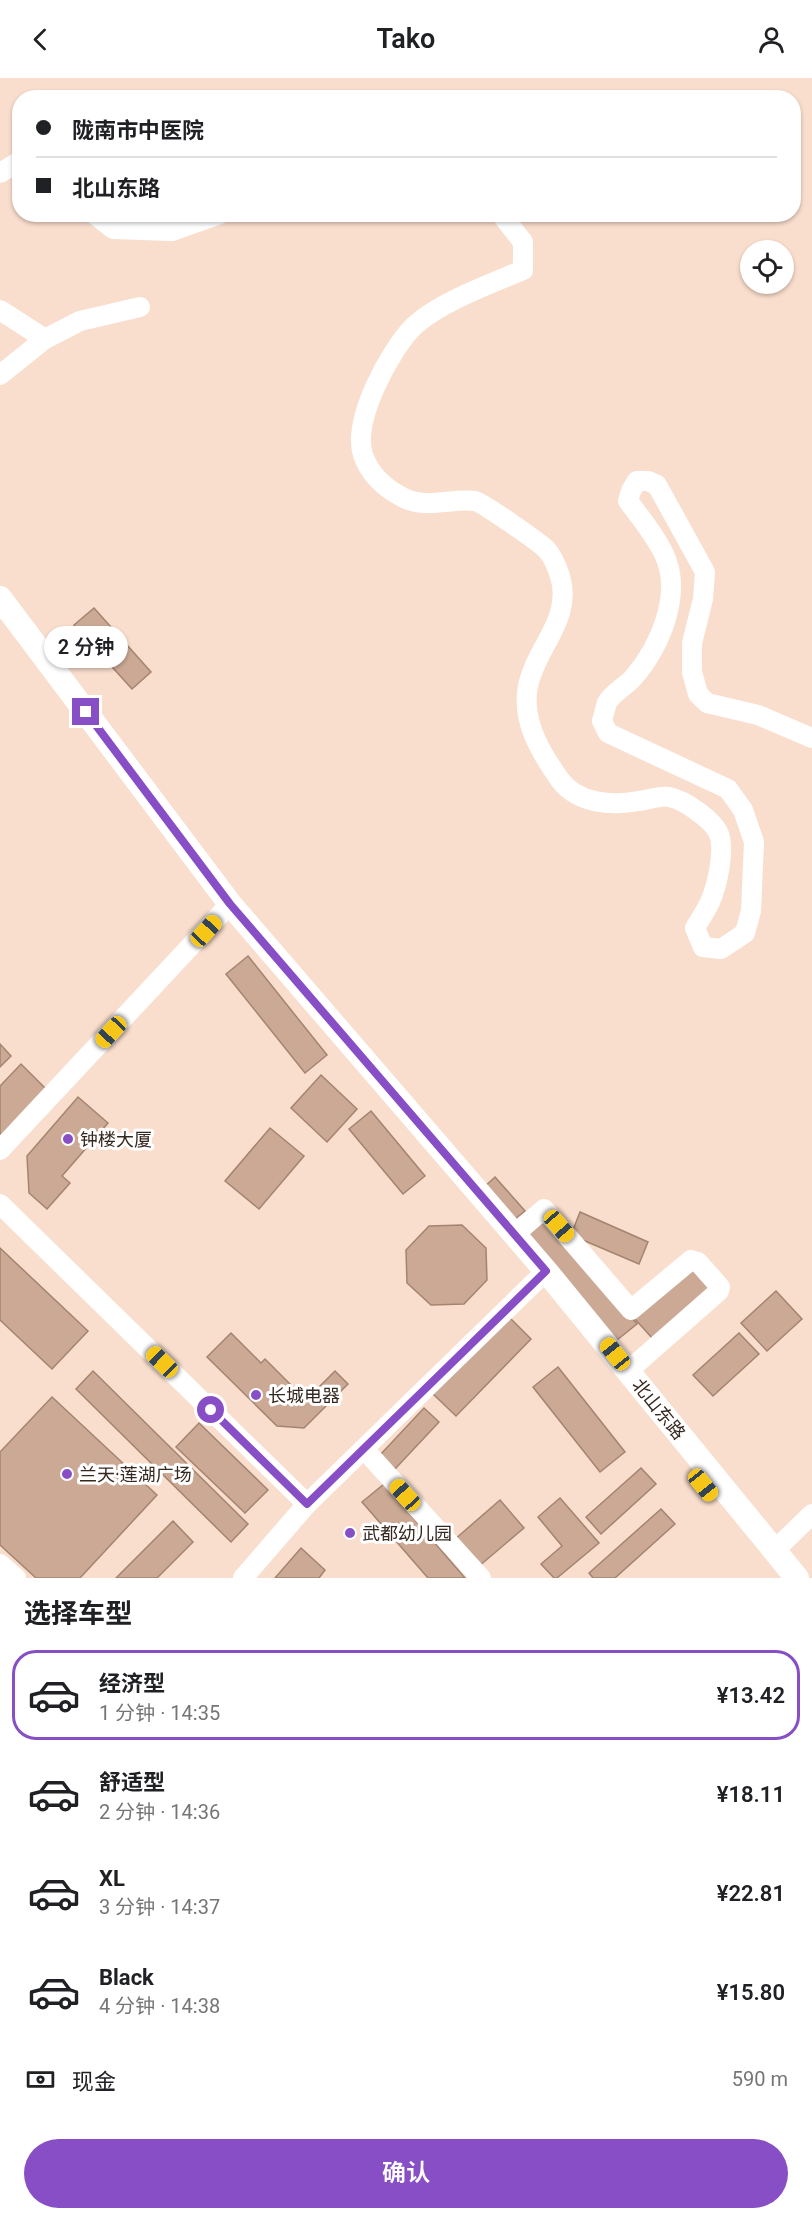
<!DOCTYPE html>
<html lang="zh">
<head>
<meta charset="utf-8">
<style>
	body { margin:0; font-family:Roboto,"Noto Sans SC",sans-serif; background:#f6f6f6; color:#202124; height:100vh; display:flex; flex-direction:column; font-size:22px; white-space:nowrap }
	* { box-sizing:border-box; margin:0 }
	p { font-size:20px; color:#757577 }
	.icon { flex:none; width:33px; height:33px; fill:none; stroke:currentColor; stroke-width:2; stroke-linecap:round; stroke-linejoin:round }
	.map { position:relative; height:1500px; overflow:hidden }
	.details { display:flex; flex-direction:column; background:#fff; flex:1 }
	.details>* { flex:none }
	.guide { position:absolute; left:12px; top:12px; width:789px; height:132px; border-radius:24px; box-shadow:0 2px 4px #0004; display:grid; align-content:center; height:132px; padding:0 24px; background:#fff }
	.controls { position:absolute; left:740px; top:162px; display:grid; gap:12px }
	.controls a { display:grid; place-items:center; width:54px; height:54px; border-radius:50%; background:#fff; box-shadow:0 2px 4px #0004; font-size:30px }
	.end { position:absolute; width:27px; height:27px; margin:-14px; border:8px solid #874ec5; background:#fff; box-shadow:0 0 0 3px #fff }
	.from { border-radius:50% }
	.bubble { position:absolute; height:42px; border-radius:21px; background:#fff; box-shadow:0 2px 4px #0004; font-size:20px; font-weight:600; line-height:42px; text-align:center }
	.car { position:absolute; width:18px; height:36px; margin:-18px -9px; border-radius:8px; box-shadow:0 0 4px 2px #0007; background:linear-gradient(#f5c518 24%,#345 0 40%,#f5c518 0 76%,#345 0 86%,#f5c518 0) }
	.guide b { display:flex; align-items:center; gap:21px; height:57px; font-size:22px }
	.guide b+b { border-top:2px solid #e0e0e0 }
	.guide i { width:15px; height:15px; background:#202124 }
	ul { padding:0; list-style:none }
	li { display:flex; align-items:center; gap:18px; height:90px; margin:0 12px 9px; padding:0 12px; border:3px solid transparent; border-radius:24px }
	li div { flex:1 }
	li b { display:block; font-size:22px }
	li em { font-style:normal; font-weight:600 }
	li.current { border-color:#874ec5 }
	li>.icon { width:54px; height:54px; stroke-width:1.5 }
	h2 { padding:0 24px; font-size:27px; line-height:72px }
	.pay { display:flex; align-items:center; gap:15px; height:66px; padding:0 24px; font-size:22px }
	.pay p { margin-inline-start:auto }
	.action { display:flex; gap:12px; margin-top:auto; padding:12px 24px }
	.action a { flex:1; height:69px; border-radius:36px; background:#874ec5; color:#fff; font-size:24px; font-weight:600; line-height:69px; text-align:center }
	header { display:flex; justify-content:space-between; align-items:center; height:78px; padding:0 24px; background:#fff; font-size:27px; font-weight:600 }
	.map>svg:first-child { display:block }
	.building { fill:#cba995; stroke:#a48471; stroke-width:1.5 }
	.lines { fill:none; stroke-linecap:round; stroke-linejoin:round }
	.minor { stroke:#fff; stroke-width:20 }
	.major { stroke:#fff; stroke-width:24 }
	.route { stroke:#874ec5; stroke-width:8 }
	.poi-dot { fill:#874ec5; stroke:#fff; stroke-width:2 }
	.labels { text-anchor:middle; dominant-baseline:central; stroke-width:6; stroke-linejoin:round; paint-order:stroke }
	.poi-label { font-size:18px; fill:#352820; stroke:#fff; text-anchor:start }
	.street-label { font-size:18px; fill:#352820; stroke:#fff }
</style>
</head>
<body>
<header><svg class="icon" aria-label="back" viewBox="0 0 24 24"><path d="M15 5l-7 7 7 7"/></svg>Tako<svg class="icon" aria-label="person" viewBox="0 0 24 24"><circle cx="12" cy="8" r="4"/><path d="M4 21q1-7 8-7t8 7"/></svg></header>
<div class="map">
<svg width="812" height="1500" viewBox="0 0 812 1500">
	<rect width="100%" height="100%" fill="#fadecd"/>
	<!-- building -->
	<g class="building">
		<path d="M94 530 151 594 132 611 74 547Z"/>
		<path d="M248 878 327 977 305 995 226 896Z"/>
		<path d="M0 966 11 978 0 989Z"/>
		<path d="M21 986 46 1011 0 1058V1008Z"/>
		<path d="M321 997 357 1031 327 1064 291 1030Z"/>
		<path d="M78 1019 108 1045 62 1098 70 1105 47 1131 29 1115 27 1078Z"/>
		<path d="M371 1033 425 1098 403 1116 349 1051Z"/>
		<path d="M270 1050 304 1078 259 1131 225 1103Z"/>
		<path d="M495 1099 525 1133 510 1145 481 1112Z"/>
		<path d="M580 1134 648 1164 639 1186 571 1157Z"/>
		<path d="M547 1140 637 1246 612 1266 522 1161Z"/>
		<path d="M462 1147 486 1170 487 1202 464 1226 431 1227 407 1205 406 1172 429 1148Z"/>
		<path d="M0 1170 88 1253 52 1291 0 1242Z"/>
		<path d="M696 1186 715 1207 653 1261 634 1240Z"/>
		<path d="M776 1213 802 1241 767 1273 741 1245Z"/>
		<path d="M508 1238 531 1261 456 1338 433 1316Z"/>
		<path d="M231 1255 261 1285 265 1281 297 1313 316 1312 335 1293 348 1306 304 1350 277 1348 207 1279Z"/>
		<path d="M739 1255 759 1276 713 1318 693 1297Z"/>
		<path d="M558 1289 625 1374 600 1394 533 1309Z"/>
		<path d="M93 1293 248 1446 231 1464 76 1311Z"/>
		<path d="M52 1319 157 1417 80 1500H36L0 1467V1374Z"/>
		<path d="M424 1330 439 1344 395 1391 380 1377Z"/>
		<path d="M199 1345 268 1412 245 1435 176 1369Z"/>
		<path d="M641 1390 656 1406 601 1456 586 1439Z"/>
		<path d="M384 1406 465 1500H428L362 1424Z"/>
		<path d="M560 1420 599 1465 557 1500H554L541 1486 562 1468 538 1439Z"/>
		<path d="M500 1422 524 1450 478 1489 454 1462Z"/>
		<path d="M661 1431 675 1446 615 1500H593L589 1495Z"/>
		<path d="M173 1443 193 1464 157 1500H116Z"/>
		<path d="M301 1470 325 1492 319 1500H275Z"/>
	</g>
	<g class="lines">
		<!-- minor -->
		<g class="minor">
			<path d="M0 95 20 83"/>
			<path d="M94 136 113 151 172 153 220 136"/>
			<path d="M501 136 523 164V192C490 206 440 224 414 248 390 272 352 342 363 377 370 397 386 411 404 420 425 431 453 420 475 423 483 425 539 464 546 471 553 478 557 489 560 498 573 541 536 569 528 608 521 643 541 675 560 702 578 726 612 728 639 723 648 722 661 717 669 719 679 721 689 727 697 733 704 738 714 746 718 754 726 770 717 808 710 824 706 833 700 841 695 850L703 869 721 871 745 855 751 833 754 764 743 732 728 711 608 655 602 643C604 637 605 630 607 625 612 615 626 608 633 600 660 569 683 516 664 476 655 457 641 440 628 423L631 413 637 403H648L657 407 705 494 703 521 692 565V594L698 616 707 625 758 637 812 660"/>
			<path d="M0 232 45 261"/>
			<path d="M0 297 45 261 80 243 140 229"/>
			<path d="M0 1072 230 826"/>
			<path d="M0 1126 307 1426"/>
			<path d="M515 1156 544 1131 631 1232 691 1182 698 1184 720 1209 719 1213 628 1293"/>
			<path d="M364 1371 481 1500"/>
			<path d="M774 1473 812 1436"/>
			<path d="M0 1486 16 1500"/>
			<path d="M243 1500 307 1426 546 1193"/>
		</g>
		<!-- major -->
		<path class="major" d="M0 520 230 826 546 1193 797 1500"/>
	</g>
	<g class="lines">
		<!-- route -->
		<path class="route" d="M86 634 230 826 546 1193 307 1426 211 1332"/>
	</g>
	<!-- markers -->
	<g class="poi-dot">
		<circle cx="68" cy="1061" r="6"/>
		<circle cx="256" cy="1317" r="6"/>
		<circle cx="67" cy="1396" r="6"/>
		<circle cx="350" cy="1455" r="6"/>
	</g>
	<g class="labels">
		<!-- poi labels -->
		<g class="poi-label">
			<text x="80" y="1061">钟楼大厦</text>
			<text x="268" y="1317">长城电器</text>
			<text x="79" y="1396">兰天·莲湖广场</text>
			<text x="362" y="1455">武都幼儿园</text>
		</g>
		<!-- street labels -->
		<g class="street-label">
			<text transform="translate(659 1331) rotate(51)">北山东路</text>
		</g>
	</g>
</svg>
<div class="controls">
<a><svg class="icon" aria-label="locate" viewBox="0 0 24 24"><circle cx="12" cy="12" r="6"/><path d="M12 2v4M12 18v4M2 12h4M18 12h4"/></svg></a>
</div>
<i class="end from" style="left:211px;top:1332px"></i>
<i class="end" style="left:86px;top:634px"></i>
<div class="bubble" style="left:44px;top:548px;width:84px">2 分钟</div>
<i class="car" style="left:206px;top:853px;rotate:43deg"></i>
<i class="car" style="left:111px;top:954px;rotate:223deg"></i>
<i class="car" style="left:559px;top:1148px;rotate:139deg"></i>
<i class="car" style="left:615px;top:1276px;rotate:321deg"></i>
<i class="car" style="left:162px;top:1284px;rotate:314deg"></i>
<i class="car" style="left:703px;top:1407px;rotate:141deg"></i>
<i class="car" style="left:405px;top:1417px;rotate:318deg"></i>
<div class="guide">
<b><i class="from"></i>陇南市中医院</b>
<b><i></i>北山东路</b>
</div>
</div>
<section class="details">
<h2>选择车型</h2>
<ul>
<li class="current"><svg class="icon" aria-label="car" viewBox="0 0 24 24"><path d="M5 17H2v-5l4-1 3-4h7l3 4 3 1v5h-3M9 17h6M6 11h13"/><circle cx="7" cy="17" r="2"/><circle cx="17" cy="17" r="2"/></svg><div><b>经济型</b><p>1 分钟 · 14:35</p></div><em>¥13.42</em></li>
<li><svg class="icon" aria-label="car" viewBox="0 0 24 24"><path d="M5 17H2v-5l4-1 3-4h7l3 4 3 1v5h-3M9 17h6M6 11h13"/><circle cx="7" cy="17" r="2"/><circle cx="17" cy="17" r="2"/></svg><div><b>舒适型</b><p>2 分钟 · 14:36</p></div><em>¥18.11</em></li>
<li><svg class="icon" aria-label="car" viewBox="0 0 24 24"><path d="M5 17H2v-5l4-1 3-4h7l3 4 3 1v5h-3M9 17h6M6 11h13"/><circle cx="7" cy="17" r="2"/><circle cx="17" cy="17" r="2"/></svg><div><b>XL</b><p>3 分钟 · 14:37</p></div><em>¥22.81</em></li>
<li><svg class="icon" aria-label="car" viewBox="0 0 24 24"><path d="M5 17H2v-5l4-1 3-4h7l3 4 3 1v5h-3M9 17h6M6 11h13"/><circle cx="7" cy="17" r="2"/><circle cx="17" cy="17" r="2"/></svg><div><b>Black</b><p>4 分钟 · 14:38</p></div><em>¥15.80</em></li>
</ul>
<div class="pay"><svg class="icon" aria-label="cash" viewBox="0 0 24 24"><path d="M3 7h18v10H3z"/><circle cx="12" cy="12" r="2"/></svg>现金<p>590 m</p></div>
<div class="action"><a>确认</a></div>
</section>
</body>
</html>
